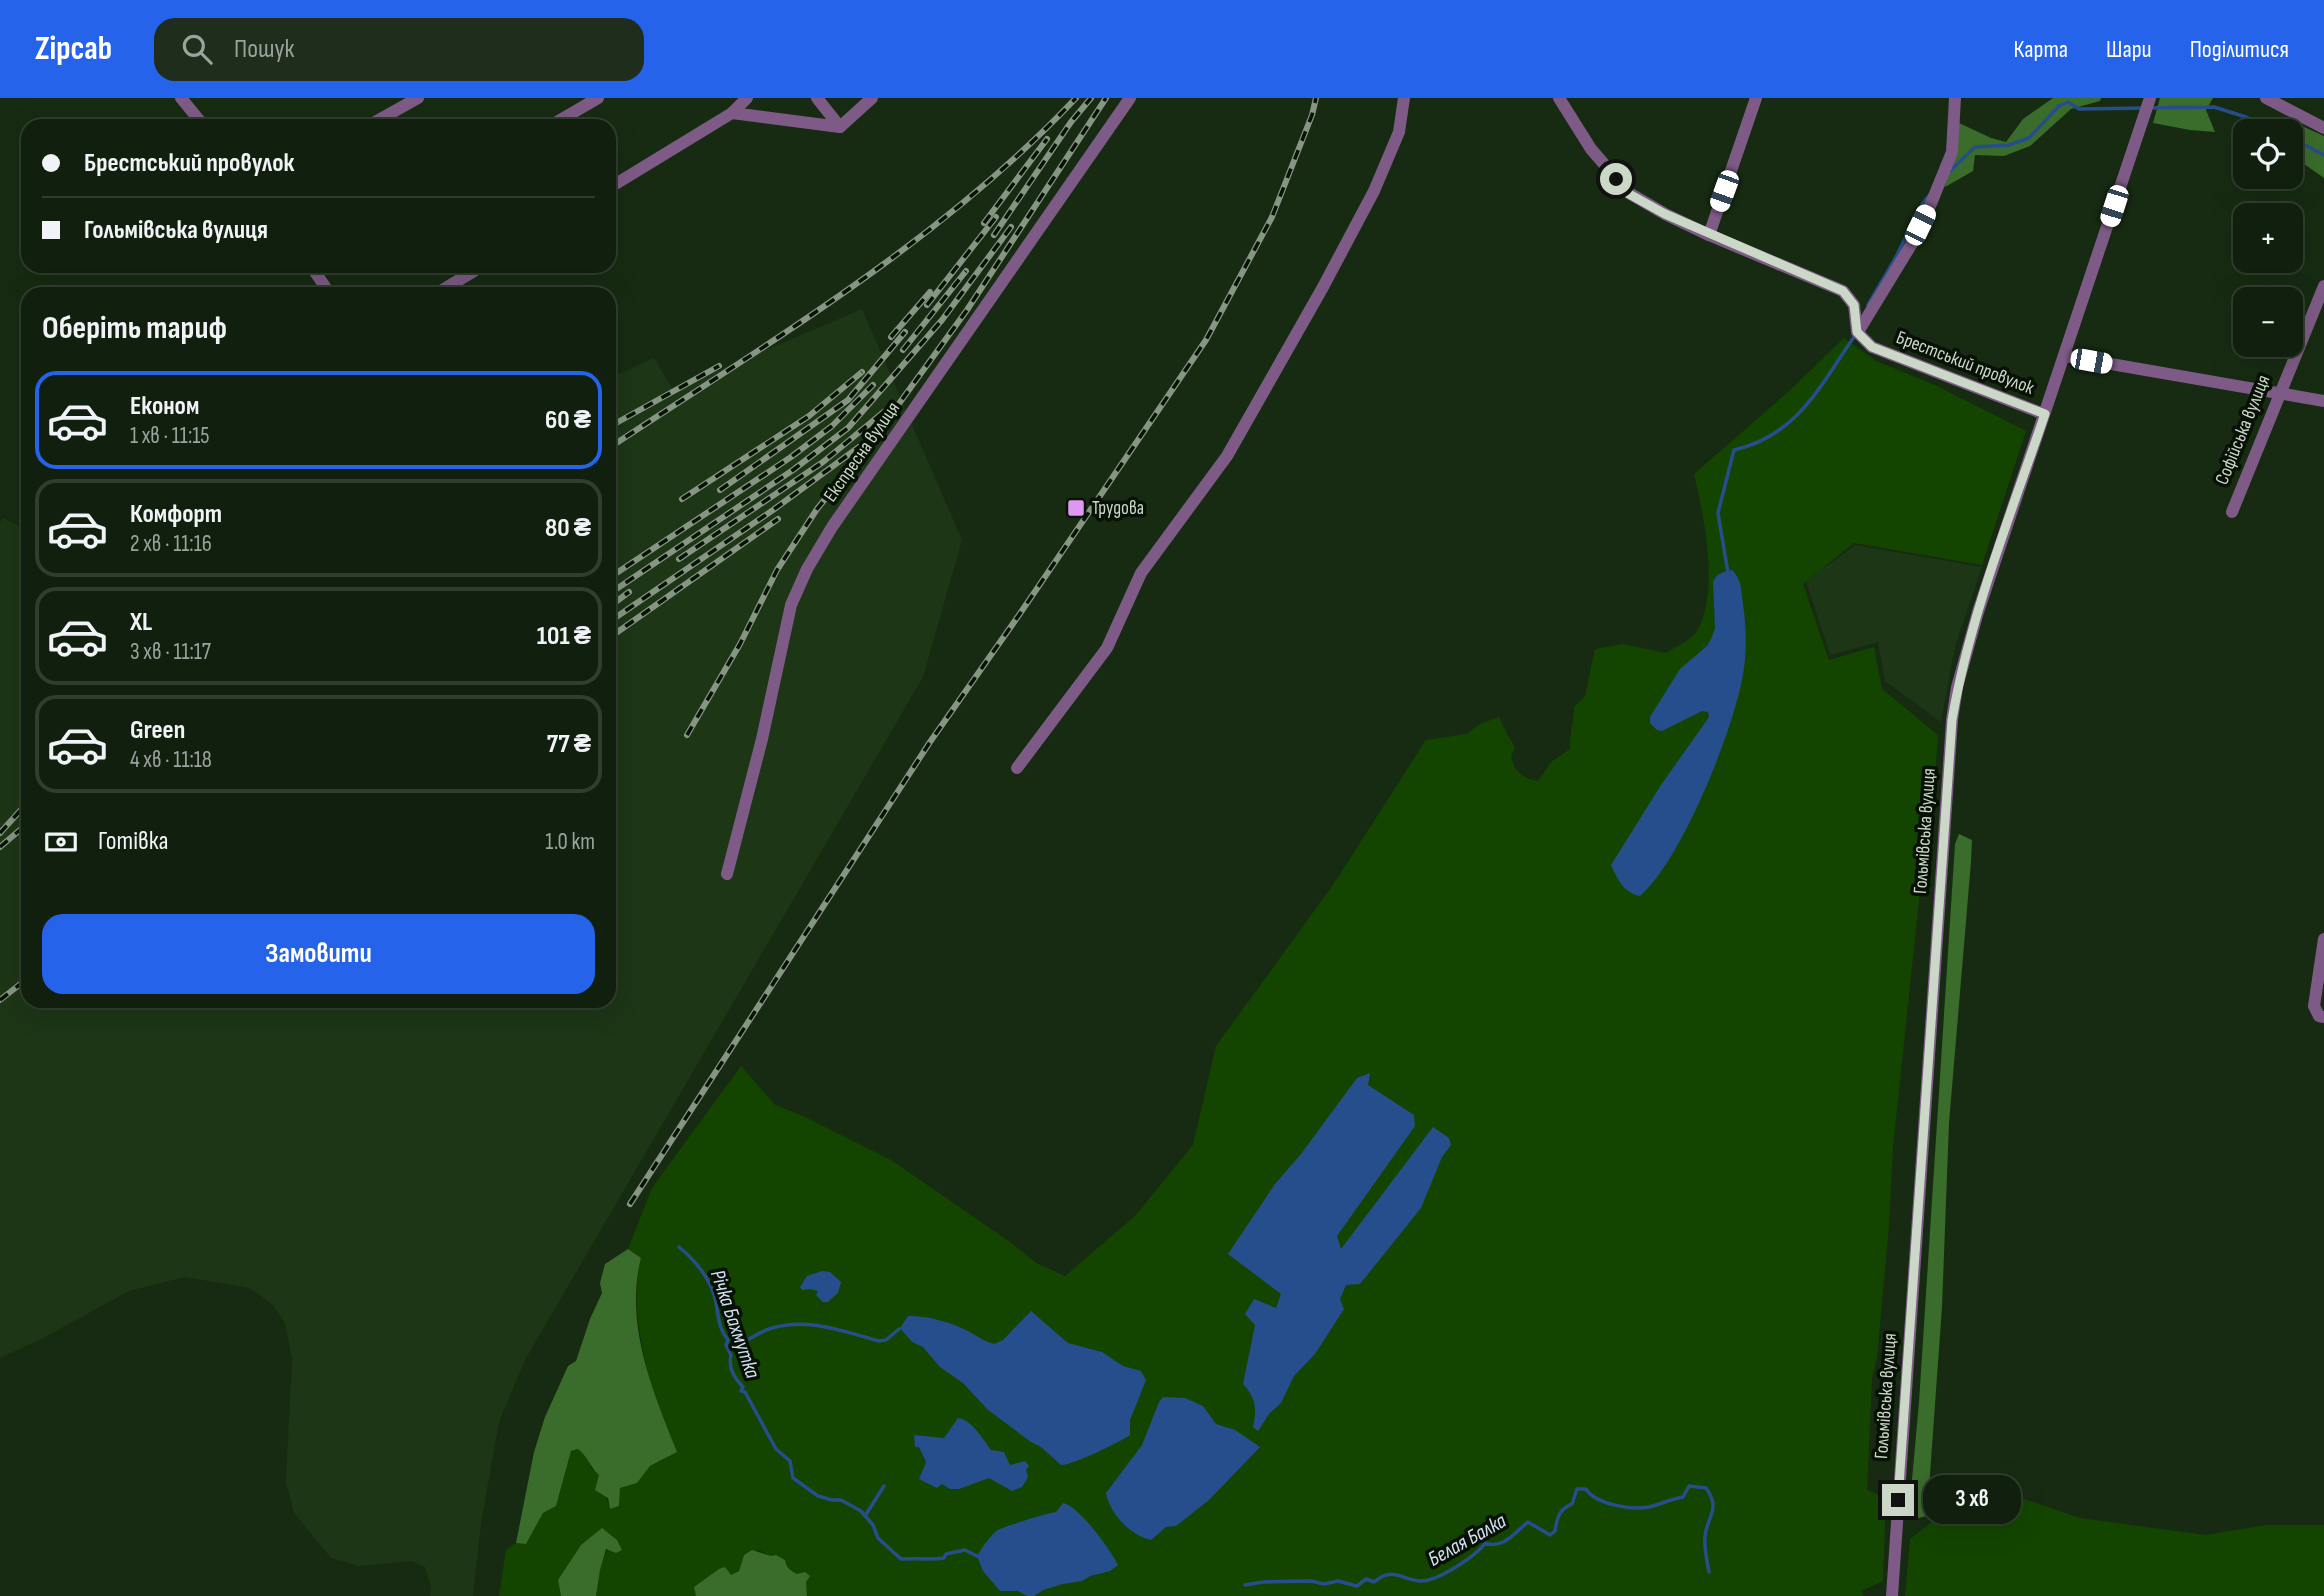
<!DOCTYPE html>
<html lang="uk">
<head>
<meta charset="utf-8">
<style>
	body { margin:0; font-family:"Sofia Sans Condensed",sans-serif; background:#1e2d1c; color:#f1f3f6; height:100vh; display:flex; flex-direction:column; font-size:26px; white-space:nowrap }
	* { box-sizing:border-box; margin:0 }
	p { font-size:23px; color:#9ca39e }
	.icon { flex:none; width:38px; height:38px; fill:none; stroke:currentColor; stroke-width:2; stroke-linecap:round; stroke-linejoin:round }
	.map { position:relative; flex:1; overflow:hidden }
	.sheet { position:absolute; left:21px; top:189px; width:595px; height:721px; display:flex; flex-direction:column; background:#11200e; border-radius:21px; box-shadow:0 7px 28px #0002,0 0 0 2px #303e2e }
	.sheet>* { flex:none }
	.top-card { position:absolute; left:21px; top:21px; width:595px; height:154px; border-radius:21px; box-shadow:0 7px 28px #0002,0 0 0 2px #303e2e; display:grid; align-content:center; height:154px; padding:0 21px; background:#11200e }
	.fabs { position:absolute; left:2233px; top:21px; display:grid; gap:14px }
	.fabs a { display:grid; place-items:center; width:70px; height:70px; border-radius:14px; background:#11200e; box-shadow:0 7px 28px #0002,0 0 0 2px #303e2e; font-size:35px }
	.end { position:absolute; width:32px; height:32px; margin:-16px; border:9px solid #cbd8c8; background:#111; box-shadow:0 0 0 4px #111 }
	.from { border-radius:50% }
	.bubble { position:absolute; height:49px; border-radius:21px; background:#11200e; box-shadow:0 7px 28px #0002,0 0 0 2px #303e2e; font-size:23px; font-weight:700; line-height:49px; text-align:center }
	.car { position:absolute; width:21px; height:42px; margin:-21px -10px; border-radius:9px; box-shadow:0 0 5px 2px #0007; background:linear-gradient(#fff 24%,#345 0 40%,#fff 0 76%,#345 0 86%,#fff 0) }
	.top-card b { display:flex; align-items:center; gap:24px; height:66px; font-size:26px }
	.top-card b+b { border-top:2px solid #303e2e }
	.top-card i { width:18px; height:18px; background:#f1f3f6 }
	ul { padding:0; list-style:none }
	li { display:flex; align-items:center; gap:21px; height:98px; margin:0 14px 10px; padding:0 7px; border:4px solid #303e2e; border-radius:21px }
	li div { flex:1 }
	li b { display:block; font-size:26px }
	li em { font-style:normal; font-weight:700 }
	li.active { border-color:#2563eb }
	li>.icon { width:63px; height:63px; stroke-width:1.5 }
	h2 { padding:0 21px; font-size:32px; line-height:84px }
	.pay { display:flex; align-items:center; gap:18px; height:77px; padding:0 21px; font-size:26px }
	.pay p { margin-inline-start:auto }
	.cta { display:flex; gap:14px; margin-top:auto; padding:14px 21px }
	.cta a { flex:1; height:80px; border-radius:21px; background:#2563eb; color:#fff; font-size:28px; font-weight:700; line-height:80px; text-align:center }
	header { display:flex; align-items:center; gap:42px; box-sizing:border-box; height:98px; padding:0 35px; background:#2563eb; color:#fff }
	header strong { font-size:33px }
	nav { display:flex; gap:38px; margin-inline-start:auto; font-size:24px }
	.search { width:490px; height:63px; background:#1e2d1c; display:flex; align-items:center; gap:18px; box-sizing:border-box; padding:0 24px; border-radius:21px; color:#9ca39e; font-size:26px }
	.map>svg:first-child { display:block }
	.built { fill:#1d3616 }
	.green { fill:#134500 }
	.forest { fill:#3a6c2b }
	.water { fill:#274e8c }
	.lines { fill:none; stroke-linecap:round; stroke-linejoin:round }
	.stream { stroke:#274e8c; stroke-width:3.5 }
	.minor { stroke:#7d5b86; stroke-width:12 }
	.rail-casing { stroke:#869683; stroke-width:6 }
	.rail { stroke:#081106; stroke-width:3.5; stroke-dasharray:10; stroke-linecap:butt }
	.route { stroke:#cbd8c8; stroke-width:9 }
	.poi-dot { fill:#df98f2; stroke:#081106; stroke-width:2.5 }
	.labels { text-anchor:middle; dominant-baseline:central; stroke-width:7; stroke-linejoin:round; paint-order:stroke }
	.street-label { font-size:19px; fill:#cbd8c8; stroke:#081106 }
	.poi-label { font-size:19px; fill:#cbd8c8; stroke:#081106; text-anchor:start }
	.water-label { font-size:21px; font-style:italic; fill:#d4e0f3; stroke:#081106 }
</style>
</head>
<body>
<header>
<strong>Zipcab</strong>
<div class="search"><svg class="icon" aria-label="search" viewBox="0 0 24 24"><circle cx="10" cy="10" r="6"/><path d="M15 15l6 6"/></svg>Пошук</div>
<nav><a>Карта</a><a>Шари</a><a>Поділитися</a></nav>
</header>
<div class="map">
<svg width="2324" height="1498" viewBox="0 0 2324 1498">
	<rect width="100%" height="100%" fill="#172b12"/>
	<!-- built -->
	<g class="built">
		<path d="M862 211 962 442 923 579 525 1262 499 1324 481 1425 473 1498H430L431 1488 425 1469 412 1463 358 1468 331 1460 294 1415 286 1384 292 1261 285 1225 273 1207 250 1190 185 1179 129 1193 43 1240 0 1260V424L4 420 28 433V903H609V280L654 260 673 292Z"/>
		<path d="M1855 447 1982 469 1955 548 1941 624 1885 583 1878 544 1830 557 1806 483Z"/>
	</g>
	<!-- green -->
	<g class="green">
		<path d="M1844 240 1876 263 1937 288 2026 333 1982 467 1854 445 1803 486 1829 562 1874 549 1882 591 1938 637 1930 752 1919 755V802L1893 1049 1889 1127 1877 1260 1872 1280 1867 1392 1886 1400 1883 1483 1861 1493 1864 1498H807L806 1484 785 1468 759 1452 744 1457 739 1472 731 1477 719 1471 709 1479 696 1498H596C600 1475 598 1458 617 1442L566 1470 558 1482 561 1498H499L506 1452 516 1445 526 1446 543 1415 556 1408 571 1353 578 1351 588 1358 591 1370 600 1377 610 1411 619 1408 620 1390 637 1385 650 1368 665 1361C661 1337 658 1313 652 1290 641 1248 630 1203 641 1160L628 1151 652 1090 741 968 775 1007 803 1018 891 1062 1013 1146 1036 1165 1065 1178 1135 1118 1193 1047 1216 948 1333 787 1426 642 1467 636 1480 626 1499 619 1506 634 1515 649 1511 659C1515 673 1523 681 1538 683L1551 664 1570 651C1569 636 1574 624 1574 609L1585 598 1595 551 1623 546 1666 555C1675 549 1692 542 1697 533 1720 491 1704 420 1694 376L1788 294Z"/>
		<path d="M1975 1398 2019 1399 2080 1420 2206 1437 2266 1427H2324V1498H1905L1910 1441 1942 1416Z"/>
	</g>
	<!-- forest -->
	<g class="forest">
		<path d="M2053 0H2101L2100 3 2071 11 2030 48 2004 58 1975 57 1973 73 1945 89 1959 25 1991 40 2006 44 2023 21Z"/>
		<path d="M2160 0H2213L2206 12 2215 34 2190 32 2153 25Z"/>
		<path d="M2281 22 2293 24 2324 38V80L2291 57V33H2283Z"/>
		<path d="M1959 736 1972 742 1971 764 1949 1025 1942 1209 1927 1418 1914 1421 1909 1415 1919 1304 1955 746Z"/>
		<path d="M628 1151 641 1160C624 1226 653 1294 677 1354L650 1368 637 1385 620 1390 619 1408 610 1411 608 1400 595 1392 599 1377C590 1369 588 1359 578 1351L571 1353 556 1408 543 1415 526 1446 516 1445 534 1354 545 1319 568 1268 576 1263 590 1221 602 1195 600 1185 605 1166Z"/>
		<path d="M602 1430 617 1442 622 1452 616 1455 606 1451 600 1472 596 1498H561L558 1482 581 1447Z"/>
		<path d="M752 1452 771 1458 776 1457 785 1462C786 1470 791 1473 797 1476L805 1474 810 1478 806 1484 807 1498H696L694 1489 719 1471 725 1469 731 1477 739 1473 744 1457Z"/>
	</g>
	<!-- water -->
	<g class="water">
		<path d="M1732 472C1742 482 1741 492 1743 506 1746 528 1747 548 1744 570 1737 625 1682 762 1640 798 1623 794 1618 782 1611 767L1661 687 1709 619 1708 614 1702 613 1662 633 1657 632 1650 625V619L1680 571 1707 548 1712 539 1715 530 1713 484C1717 475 1723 474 1732 472Z"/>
		<path d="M1370 975 1368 987 1414 1017 1415 1028 1337 1138 1341 1151 1433 1029 1449 1040 1451 1047 1442 1059 1421 1110 1360 1186 1346 1187 1340 1201 1344 1211 1315 1256 1294 1278 1281 1305 1269 1316 1258 1333 1253 1329C1257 1311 1256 1300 1243 1286L1255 1227 1245 1216 1254 1201 1276 1210 1281 1196 1228 1156 1275 1086 1301 1056 1357 980Z"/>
		<path d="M822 1173 830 1174 841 1184 838 1195 828 1204H823L816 1197 818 1193 810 1191 802 1192 800 1189 807 1178Z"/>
		<path d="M1031 1213 1068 1245 1102 1254 1123 1268 1141 1273 1146 1282 1130 1322V1337C1122 1343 1071 1368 1061 1367L1041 1349 1031 1344 987 1311 963 1285 940 1269 923 1249 912 1244 900 1230 908 1218C929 1218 950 1224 968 1233 977 1238 984 1243 994 1246L1003 1242Z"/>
		<path d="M1163 1299 1185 1300 1203 1308 1216 1326 1235 1332 1260 1349 1209 1402 1176 1428 1166 1429 1151 1442C1131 1438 1110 1416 1106 1395L1142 1347 1159 1304Z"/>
		<path d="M958 1320C971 1321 983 1341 991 1352L1004 1354 1010 1367 1025 1363 1029 1368 1026 1372 1028 1379 1022 1389 1012 1393 989 1380 959 1391H950L942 1386 937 1390 919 1381 926 1364 919 1349H915L914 1337 944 1340Z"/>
		<path d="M1063 1405C1078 1407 1111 1452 1118 1467L1110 1473 1090 1478 1082 1483 1063 1486 1043 1492 1034 1498H1027L1018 1493H1000L983 1473 977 1458C982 1450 990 1437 998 1432 1006 1428 1047 1415 1056 1414Z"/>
	</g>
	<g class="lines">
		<!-- stream -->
		<g class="stream">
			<path d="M2291 40 2324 57"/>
			<path d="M1950 73 1975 49 2009 47 2029 40 2059 8 2068 4 2079 11 2214 9 2246 19 2278 33"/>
			<path d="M1868 207 1896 159 1922 106 1929 98"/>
			<path d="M1728 475 1718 415 1734 352C1799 337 1820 287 1856 236"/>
			<path d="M679 1149C694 1161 710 1180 715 1200 719 1216 717 1229 728 1242L726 1247 731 1257C728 1271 734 1279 743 1289L741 1293 745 1294 776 1351 790 1363 793 1380 818 1398 832 1402H841L861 1413 873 1427 878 1440 901 1461C915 1460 930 1462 944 1460L946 1456 965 1452 977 1458"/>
			<path d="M729 1251C744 1246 757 1234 772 1230 808 1219 845 1234 879 1243L886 1242 899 1231"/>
			<path d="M865 1418 884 1388"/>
			<path d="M1245 1487 1263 1484 1311 1483 1324 1486 1338 1483 1357 1488 1366 1481 1374 1484C1393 1468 1400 1481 1420 1483 1437 1484 1476 1458 1485 1445 1503 1452 1515 1434 1528 1424L1550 1437 1555 1433C1557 1420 1559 1411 1572 1406L1577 1391H1586C1596 1407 1632 1412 1649 1409 1661 1406 1671 1401 1683 1399L1689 1388 1706 1390C1722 1412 1706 1419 1705 1439 1704 1451 1707 1462 1709 1474"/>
		</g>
		<!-- minor -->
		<g class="minor">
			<path d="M181 0 204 28"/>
			<path d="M817 0 840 29"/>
			<path d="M1559 0 1591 51 1629 95 1665 116 1709 137 1843 193 1854 207 1857 234 1872 249 2044 316"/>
			<path d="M2266 0 2324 30"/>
			<path d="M732 15 747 0"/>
			<path d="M368 28 418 0"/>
			<path d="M550 28 598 0"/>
			<path d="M609 90 732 15 840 29 872 0"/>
			<path d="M1709 137 1756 0"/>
			<path d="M311 168 330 196"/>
			<path d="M436 196 482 168"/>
			<path d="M1858 234 1911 147 1930 108 1952 54 1955 0"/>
			<path d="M2065 258 2324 303"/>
			<path d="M2232 414 2324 188"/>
			<path d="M1017 670 1107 550 1141 475 1227 358 1323 189 1374 93 1399 34 1404 0"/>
			<path d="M727 776 762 641 791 507 807 471 832 429 1130 0"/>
			<path d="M2324 841 2314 908 2319 918 2324 919"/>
			<path d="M1892 1498 1952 622 1957 589 1978 514 2150 0"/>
		</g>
		<!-- rail casing -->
		<g class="rail-casing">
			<g id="rail">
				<path d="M984 125 1047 41"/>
				<path d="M994 137 1071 24 1091 0"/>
				<path d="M927 207 996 119"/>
				<path d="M891 239 930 194"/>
				<path d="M903 252 966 173"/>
				<path d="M609 329 719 268"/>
				<path d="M609 350C771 243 942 142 1076 0"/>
				<path d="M720 392 848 302 905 234"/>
				<path d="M682 401 809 318 862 274"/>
				<path d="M679 461 823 364 886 312"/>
				<path d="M609 480 791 359 832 328 873 287"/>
				<path d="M609 496 793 372 848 330 942 222 1011 129"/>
				<path d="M609 509 629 494"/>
				<path d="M609 524 773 412 859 349"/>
				<path d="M609 540 778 421"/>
				<path d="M687 637 740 546 777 472 817 411 866 351 967 212 1106 0"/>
				<path d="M0 735 28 704"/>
				<path d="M0 749 28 725"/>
				<path d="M0 902 28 880"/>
				<path d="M630 1106 930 644 1019 517 1206 242 1272 119 1312 17 1316 0"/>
			</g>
		</g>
		<!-- rail -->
		<use href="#rail" class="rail"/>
	</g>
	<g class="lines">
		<!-- route -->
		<path class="route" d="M1616 81 1629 96 1665 116 1843 193 1854 207 1857 234 1872 249 2045 316C2011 416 1970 517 1952 622L1898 1402"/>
	</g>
	<!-- markers -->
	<rect class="poi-dot" x="1067" y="401" width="18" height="18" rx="3.5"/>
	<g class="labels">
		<!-- street labels -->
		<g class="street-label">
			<text transform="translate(1965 265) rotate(21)">Брестський провулок</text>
			<text transform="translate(2243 332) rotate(-68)">Софійська вулиця</text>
			<text transform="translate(862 354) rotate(-55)">Експресна вулиця</text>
			<text transform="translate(1925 733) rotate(-86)">Гольмівська вулиця</text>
			<text transform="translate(1886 1298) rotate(-86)">Гольмівська вулиця</text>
		</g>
		<!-- poi labels -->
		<g class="poi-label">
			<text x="1092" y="410">Трудова</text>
		</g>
		<!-- water labels -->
		<g class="water-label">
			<text transform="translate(735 1226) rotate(71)">Річка Бахмутка</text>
			<text transform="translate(1467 1442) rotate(-29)">Белая Балка</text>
		</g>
	</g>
</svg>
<div class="fabs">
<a><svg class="icon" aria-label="locate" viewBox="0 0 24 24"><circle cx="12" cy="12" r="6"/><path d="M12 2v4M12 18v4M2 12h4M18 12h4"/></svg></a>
<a>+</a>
<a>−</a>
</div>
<i class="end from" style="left:1616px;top:81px"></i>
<i class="end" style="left:1898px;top:1402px"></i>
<div class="bubble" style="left:1923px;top:1377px;width:98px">3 хв</div>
<i class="car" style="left:1724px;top:93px;rotate:200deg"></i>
<i class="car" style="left:2114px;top:108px;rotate:198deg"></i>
<i class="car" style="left:1920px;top:127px;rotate:26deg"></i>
<i class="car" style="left:2091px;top:263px;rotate:100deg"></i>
<div class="top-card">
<b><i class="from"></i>Брестський провулок</b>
<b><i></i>Гольмівська вулиця</b>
</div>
<section class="sheet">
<h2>Оберіть тариф</h2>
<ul>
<li class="active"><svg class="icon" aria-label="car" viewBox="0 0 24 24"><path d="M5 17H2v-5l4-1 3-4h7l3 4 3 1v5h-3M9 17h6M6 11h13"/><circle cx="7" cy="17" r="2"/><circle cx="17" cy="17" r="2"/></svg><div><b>Економ</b><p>1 хв · 11:15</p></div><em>60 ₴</em></li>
<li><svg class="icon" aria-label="car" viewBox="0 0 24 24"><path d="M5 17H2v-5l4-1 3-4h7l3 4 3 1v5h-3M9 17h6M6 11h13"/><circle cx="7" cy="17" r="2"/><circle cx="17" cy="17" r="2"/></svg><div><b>Комфорт</b><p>2 хв · 11:16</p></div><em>80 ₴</em></li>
<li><svg class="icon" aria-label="car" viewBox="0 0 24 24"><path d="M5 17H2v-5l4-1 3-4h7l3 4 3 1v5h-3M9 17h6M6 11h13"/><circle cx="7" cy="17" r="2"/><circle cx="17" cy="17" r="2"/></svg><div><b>XL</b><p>3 хв · 11:17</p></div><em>101 ₴</em></li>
<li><svg class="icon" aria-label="car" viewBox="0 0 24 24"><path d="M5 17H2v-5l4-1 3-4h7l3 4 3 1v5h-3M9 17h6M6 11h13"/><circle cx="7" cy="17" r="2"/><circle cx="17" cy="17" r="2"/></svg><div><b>Green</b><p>4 хв · 11:18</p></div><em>77 ₴</em></li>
</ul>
<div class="pay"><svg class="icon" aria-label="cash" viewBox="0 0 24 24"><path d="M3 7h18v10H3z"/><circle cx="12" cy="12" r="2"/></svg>Готівка<p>1.0 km</p></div>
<div class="cta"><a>Замовити</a></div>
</section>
</div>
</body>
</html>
